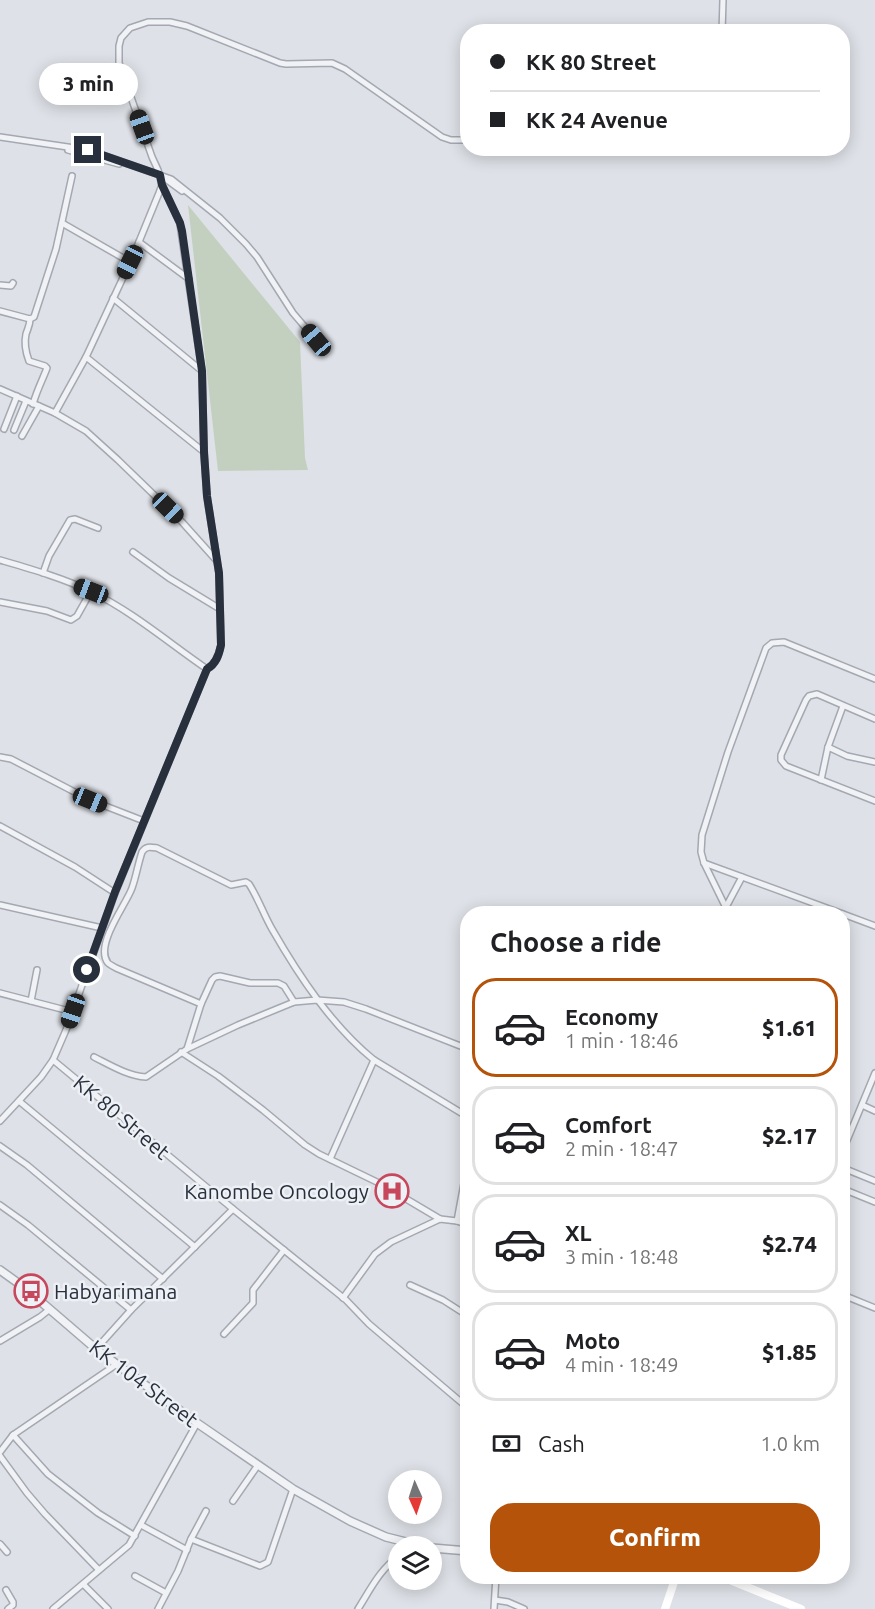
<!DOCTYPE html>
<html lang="en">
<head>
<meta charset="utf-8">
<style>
	body { margin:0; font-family:Ubuntu,sans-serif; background:#f6f6f6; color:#202124; height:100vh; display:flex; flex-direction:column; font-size:22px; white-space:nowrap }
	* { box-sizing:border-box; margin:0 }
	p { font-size:20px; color:#757577 }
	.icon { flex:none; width:33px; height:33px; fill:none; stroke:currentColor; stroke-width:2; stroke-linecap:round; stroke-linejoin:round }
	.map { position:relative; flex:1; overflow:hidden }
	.sheet { position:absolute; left:460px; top:906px; width:390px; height:678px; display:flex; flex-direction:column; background:#fff; border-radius:24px; box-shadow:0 3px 15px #0003 }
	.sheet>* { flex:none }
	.guide { position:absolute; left:460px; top:24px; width:390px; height:132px; border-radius:24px; box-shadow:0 3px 15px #0003; display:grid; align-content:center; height:132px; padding:0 30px; background:#fff }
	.needle { width:39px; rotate:177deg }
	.tools { position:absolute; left:388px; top:1470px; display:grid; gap:12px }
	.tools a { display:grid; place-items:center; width:54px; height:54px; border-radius:50%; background:#fff; box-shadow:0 3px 15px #0003; font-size:30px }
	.end { position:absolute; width:27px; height:27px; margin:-14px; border:8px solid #28303d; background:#fff; box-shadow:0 0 0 3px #fff }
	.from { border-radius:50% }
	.bubble { position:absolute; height:42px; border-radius:21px; background:#fff; box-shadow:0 3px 15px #0003; font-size:20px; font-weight:800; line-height:42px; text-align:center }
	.car { position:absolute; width:18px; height:36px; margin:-18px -9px; border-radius:8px; box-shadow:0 0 4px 2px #0007; background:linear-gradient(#222 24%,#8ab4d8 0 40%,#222 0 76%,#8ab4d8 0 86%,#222 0) }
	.guide b { display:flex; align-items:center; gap:21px; height:57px; font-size:22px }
	.guide b+b { border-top:2px solid #e0e0e0 }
	.guide i { width:15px; height:15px; background:#202124 }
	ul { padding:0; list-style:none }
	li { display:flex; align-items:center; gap:18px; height:99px; margin:0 12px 9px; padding:0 18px; border:3px solid #e0e0e0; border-radius:24px }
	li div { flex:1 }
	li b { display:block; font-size:22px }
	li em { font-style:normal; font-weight:800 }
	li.active { border-color:#b45309 }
	li>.icon { width:54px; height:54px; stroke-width:1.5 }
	h2 { padding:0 30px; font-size:27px; line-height:72px }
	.pay { display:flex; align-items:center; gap:15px; height:66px; padding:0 30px; font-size:22px }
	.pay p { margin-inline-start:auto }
	.action { display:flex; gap:12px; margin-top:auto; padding:12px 30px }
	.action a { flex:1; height:69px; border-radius:24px; background:#b45309; color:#fff; font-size:24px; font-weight:800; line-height:69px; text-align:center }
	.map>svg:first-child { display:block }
	.green { fill:#c4d0bf }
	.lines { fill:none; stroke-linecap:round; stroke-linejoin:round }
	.minor-casing { stroke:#a4a8b1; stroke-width:8 }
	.tertiary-casing { stroke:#a4a8b1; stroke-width:10 }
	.minor { stroke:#f0f2f5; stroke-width:5 }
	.tertiary { stroke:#f0f2f5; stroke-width:7 }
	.secondary { stroke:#fff; stroke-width:8 }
	.route { stroke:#28303d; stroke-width:8 }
	.labels { text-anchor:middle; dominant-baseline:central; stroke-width:5; stroke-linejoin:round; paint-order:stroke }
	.street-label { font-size:21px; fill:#28303d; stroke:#edf0f4 }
	.poi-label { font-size:21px; fill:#28303d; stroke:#edf0f4; text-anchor:end }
</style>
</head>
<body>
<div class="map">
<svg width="875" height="1609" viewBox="0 0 875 1609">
	<rect width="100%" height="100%" fill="#dee1e7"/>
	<!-- green -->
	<path class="green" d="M188 205 300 342 305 458 308 470 218 471Z"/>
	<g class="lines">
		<!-- minor casing -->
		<g class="minor-casing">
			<g id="minor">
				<path d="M722 32 723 0"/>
				<path d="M0 137 88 150 171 179 220 218 246 244 257 257 293 313 316 340"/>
				<path d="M68 150 119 164"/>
				<path d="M163 177 182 191"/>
				<path d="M162 185 180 223 181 231 202 371 204 452 207 497 219 573 221 645C219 655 216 664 207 669L115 893 66 1030 53 1060 233 1209 346 1300 369 1324 468 1408"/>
				<path d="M62 223 130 262"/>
				<path d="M139 242 189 279"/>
				<path d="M0 285 11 286 13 283"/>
				<path d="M113 298 202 371"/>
				<path d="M0 311 30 319 34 317 56 249 72 176"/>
				<path d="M30 319C30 325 28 328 26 334 24 343 26 353 29 361L45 366 47 368C42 381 37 390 33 404"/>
				<path d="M86 357 204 452"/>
				<path d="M0 389 55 413 86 431 118 460 182 522 217 561"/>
				<path d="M55 413 86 357 134 254 159 193 162 185 158 170 152 157 119 63V46L121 38 130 28 148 22H170L187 26 280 63 286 64 332 63 345 69 442 137 451 140H468"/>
				<path d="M4 429 17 396"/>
				<path d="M14 430 26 401"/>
				<path d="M22 436 39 406"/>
				<path d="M133 552 169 578 220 609"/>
				<path d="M0 560C31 569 63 578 92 592 133 612 169 643 207 669"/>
				<path d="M43 573 49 556 70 520 75 519 98 528"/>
				<path d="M0 602 47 611 71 620 77 616 91 591"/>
				<path d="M875 719 817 694 809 696 806 700 781 755V760L786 766 875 801"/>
				<path d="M828 747 847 756 875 762"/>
				<path d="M0 757 11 759 90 800 144 821"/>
				<path d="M821 780 828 747 843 706"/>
				<path d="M0 826 75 867 115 893"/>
				<path d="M704 863 843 914"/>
				<path d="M0 905 102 928"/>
				<path d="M726 907 742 877"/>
				<path d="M729 914 704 863 701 852 702 835 728 752 766 648 772 643 784 642 875 679"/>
				<path d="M843 914 875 926"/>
				<path d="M0 993 73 1012"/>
				<path d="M31 1001 37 970"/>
				<path d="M201 1004 116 968C113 966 110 965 108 963 94 945 126 905 132 888 136 877 138 864 142 852 146 846 150 847 157 848L231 885 246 882 249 884C258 898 264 915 272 929 299 976 332 1026 374 1060L468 1117"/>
				<path d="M187 1049 201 1004 212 980 215 977 220 976 250 983H278L284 986 294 1002"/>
				<path d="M181 1052 218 1076 263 1110 305 1145 319 1154 381 1184 440 1219"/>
				<path d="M94 1057C110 1065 128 1076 146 1077L187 1049 238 1025 294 1002 317 1000 344 1002 366 1009 468 1049"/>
				<path d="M19 1101 195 1247"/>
				<path d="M862 1105 875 1111"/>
				<path d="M0 1121 41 1077 53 1060"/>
				<path d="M0 1146 27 1165 163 1279"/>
				<path d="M843 1150 875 1073"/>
				<path d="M330 1159 374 1060"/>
				<path d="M843 1168 875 1181"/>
				<path d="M843 1189 875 1202"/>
				<path d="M0 1205 28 1225 131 1310"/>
				<path d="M457 1221 468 1162"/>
				<path d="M410 1285 443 1300 468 1316"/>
				<path d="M843 1295 875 1308"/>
				<path d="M343 1298 375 1254 391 1242 440 1219 457 1221 468 1225"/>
				<path d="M224 1334 253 1303V1290L284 1250"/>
				<path d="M0 1341 40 1317 50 1309"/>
				<path d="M96 1349 131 1310 233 1209"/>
				<path d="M13 1435 48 1474 98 1513 135 1536"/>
				<path d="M0 1452 13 1435 117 1364"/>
				<path d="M0 1456 27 1493 45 1514 99 1570"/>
				<path d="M233 1501 258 1465"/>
				<path d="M141 1525 187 1550"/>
				<path d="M191 1539 260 1566 268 1562 293 1489"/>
				<path d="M0 1544 7 1552"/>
				<path d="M135 1576 166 1593"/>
				<path d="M83 1584 108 1609"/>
				<path d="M6 1590 13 1602V1605L8 1609"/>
				<path d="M495 1600 508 1602 524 1609"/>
				<path d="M53 1609 129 1545 197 1423"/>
				<path d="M158 1609 178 1571 191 1539 206 1511"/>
				<path d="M358 1609C370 1590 380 1569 399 1556"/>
				<path d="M494 1609 496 1576"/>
			</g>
		</g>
		<!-- tertiary casing -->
		<g class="tertiary-casing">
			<g id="tertiary">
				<path d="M0 1270 25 1288 96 1349 197 1423 293 1489 350 1521 386 1537 422 1546"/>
				<path d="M432 1548 468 1551"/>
			</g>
		</g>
		<!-- minor -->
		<use href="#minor" class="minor"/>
		<!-- tertiary -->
		<use href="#tertiary" class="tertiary"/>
		<!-- secondary -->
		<g class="secondary">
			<path d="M720 1576 801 1609"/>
			<path d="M665 1609 676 1576"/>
		</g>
	</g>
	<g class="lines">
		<!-- route -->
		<path class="route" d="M87 970 115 892 207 669C216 664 219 655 221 645L219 573 207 496 204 452 202 371 182 231 180 223 162 185 160 175 88 150"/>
	</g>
	<!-- icons -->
	<defs>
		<g id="hospital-ring" transform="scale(1.725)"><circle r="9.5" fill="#edf0f4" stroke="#c7475d" stroke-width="1.5"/><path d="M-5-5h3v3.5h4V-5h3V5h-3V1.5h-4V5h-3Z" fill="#c7475d"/></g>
		<g id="bus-ring" transform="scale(1.725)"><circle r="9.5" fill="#edf0f4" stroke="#c7475d" stroke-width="1.5"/><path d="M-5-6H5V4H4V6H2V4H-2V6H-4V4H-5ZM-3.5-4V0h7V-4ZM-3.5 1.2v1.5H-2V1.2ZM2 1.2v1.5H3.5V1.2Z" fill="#c7475d"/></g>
	</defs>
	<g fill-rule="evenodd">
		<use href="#hospital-ring" x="392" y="1191"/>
		<use href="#bus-ring" x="31" y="1291"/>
	</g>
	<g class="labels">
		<!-- street labels -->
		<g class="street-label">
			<text transform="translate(122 1117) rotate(40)">KK 80 Street</text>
			<text transform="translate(144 1383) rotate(37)">KK 104 Street</text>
		</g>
		<!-- poi labels -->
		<g class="poi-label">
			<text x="369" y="1191">Kanombe Oncology</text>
			<text x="54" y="1291" text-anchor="start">Habyarimana</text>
		</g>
	</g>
</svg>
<div class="tools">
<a><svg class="needle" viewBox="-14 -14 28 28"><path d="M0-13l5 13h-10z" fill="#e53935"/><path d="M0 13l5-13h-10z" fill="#757577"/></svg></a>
<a><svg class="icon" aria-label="layers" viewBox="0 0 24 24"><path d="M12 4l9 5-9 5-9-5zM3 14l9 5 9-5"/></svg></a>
</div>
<i class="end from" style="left:87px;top:970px"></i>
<i class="end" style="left:88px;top:150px"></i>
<div class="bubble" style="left:39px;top:63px;width:99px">3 min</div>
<i class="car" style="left:142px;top:127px;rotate:340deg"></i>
<i class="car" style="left:130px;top:262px;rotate:206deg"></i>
<i class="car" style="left:316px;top:340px;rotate:320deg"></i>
<i class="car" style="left:168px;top:508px;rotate:134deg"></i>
<i class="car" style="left:91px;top:591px;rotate:291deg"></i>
<i class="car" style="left:90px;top:800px;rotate:112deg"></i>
<i class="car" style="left:73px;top:1011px;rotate:199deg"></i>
<div class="guide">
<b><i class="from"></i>KK 80 Street</b>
<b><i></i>KK 24 Avenue</b>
</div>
<section class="sheet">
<h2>Choose a ride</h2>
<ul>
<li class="active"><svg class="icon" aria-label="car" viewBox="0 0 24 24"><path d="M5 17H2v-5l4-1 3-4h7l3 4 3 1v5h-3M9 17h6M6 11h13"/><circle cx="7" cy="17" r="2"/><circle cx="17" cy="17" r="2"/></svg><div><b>Economy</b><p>1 min · 18:46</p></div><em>$1.61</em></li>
<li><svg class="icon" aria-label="car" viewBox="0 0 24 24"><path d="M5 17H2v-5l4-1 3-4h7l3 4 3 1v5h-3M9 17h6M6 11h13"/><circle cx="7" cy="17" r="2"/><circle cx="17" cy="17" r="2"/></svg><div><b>Comfort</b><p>2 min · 18:47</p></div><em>$2.17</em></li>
<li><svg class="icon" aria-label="car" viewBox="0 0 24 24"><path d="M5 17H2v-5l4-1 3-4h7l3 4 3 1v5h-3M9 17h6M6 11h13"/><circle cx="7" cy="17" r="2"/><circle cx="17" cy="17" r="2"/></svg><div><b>XL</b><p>3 min · 18:48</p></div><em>$2.74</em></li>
<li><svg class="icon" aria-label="car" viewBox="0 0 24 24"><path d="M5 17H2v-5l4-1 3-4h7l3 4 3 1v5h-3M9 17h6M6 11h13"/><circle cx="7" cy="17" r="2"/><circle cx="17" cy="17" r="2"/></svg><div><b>Moto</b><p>4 min · 18:49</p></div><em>$1.85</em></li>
</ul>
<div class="pay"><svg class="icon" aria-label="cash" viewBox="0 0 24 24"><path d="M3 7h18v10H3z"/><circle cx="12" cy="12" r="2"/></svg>Cash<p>1.0 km</p></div>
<div class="action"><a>Confirm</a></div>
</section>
</div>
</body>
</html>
